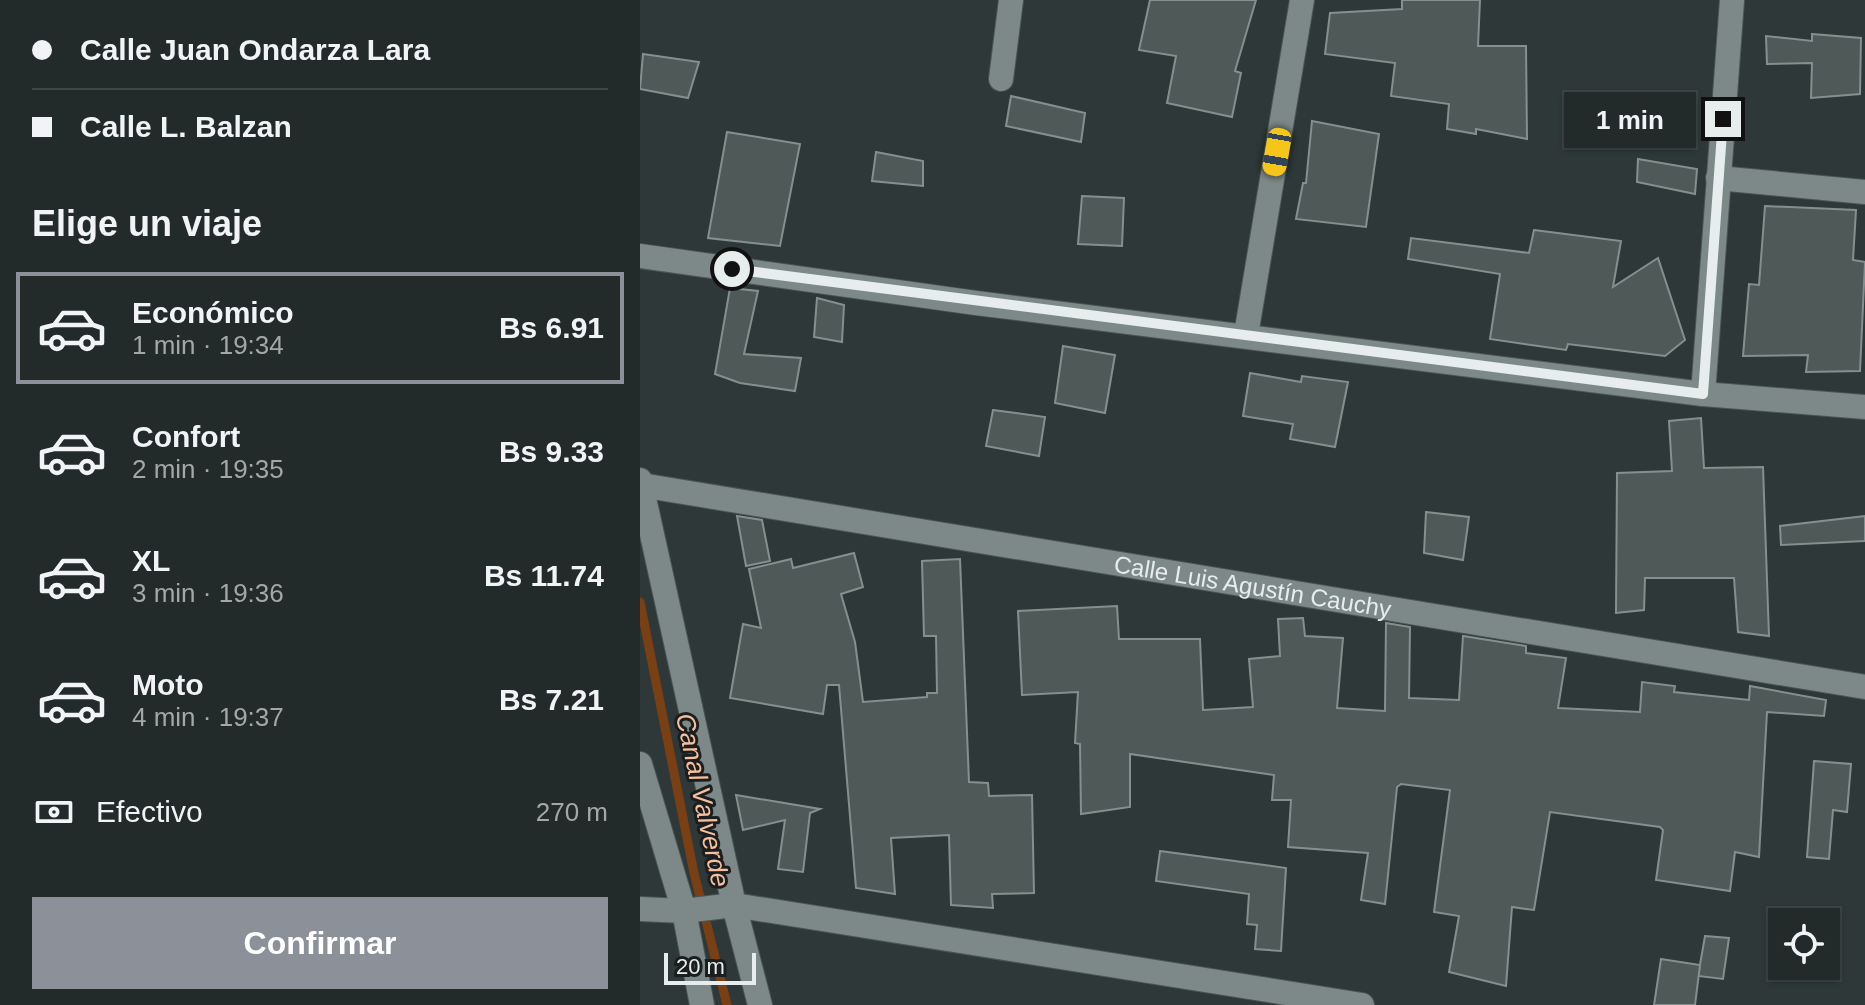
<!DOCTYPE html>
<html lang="es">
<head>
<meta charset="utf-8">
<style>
	body { margin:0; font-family:Helvetica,sans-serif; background:#2a3232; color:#f1f3f6; height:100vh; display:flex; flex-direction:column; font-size:30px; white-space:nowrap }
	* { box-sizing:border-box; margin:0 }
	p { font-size:26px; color:#a2a7a8 }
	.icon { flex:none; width:44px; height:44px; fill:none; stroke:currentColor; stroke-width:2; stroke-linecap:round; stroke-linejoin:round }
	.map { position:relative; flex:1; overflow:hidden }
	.drawer { display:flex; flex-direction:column; background:#222a2a; width:640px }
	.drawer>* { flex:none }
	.banner { display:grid; align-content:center; height:176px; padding:0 32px; background:#222a2a }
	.buttons { position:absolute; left:1128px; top:908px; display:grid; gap:16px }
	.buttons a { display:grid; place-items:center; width:72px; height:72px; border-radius:0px; background:#222a2a; box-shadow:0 2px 6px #0004,0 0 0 2px #3f4647; font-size:40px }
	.scale { position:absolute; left:24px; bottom:20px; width:92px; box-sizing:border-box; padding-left:8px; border:4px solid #e6edec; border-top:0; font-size:22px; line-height:28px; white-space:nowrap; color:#e6edec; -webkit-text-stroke:6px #1a1e1e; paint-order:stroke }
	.end { position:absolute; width:36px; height:36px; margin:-18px; border:10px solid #e6edec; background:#111; box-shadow:0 0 0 4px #111 }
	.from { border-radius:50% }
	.bubble { position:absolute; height:56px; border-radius:0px; background:#222a2a; box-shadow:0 2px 6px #0004,0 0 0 2px #3f4647; font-size:26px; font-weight:700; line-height:56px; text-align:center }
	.car { position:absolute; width:24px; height:48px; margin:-24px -12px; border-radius:10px; box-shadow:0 0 6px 2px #0007; background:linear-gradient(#f5c518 24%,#345 0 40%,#f5c518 0 76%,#345 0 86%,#f5c518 0) }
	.banner b { display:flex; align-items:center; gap:28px; height:76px; font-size:30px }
	.banner b+b { border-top:2px solid #3f4647 }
	.banner i { width:20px; height:20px; background:#f1f3f6 }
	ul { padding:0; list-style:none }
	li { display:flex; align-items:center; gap:24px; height:112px; margin:0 16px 12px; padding:0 16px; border:4px solid transparent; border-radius:0px }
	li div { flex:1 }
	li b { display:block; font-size:30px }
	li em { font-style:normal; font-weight:700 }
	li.current { border-color:#8c9099 }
	li>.icon { width:72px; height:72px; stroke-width:1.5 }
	h2 { padding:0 32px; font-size:36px; line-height:96px }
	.pay { display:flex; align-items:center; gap:20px; height:88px; padding:0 32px; font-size:30px }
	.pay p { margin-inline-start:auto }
	.cta { display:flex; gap:16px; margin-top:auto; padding:16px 32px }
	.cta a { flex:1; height:92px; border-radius:0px; background:#8c9099; color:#fff; font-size:32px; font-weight:700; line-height:92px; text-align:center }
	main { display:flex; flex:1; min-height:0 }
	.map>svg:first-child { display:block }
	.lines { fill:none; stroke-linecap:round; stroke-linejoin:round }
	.stream { stroke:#7a3f13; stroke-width:9 }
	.building { fill:#4e5958; stroke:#84908f; stroke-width:2 }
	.minor-casing { stroke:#4c5554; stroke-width:26 }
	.minor { stroke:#7d8988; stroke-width:24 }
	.route { stroke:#e6edec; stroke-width:10 }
	.labels { text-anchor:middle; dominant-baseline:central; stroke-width:6; stroke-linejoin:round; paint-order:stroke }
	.street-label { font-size:24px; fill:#e6edec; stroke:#1a1e1e }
	.water-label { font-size:26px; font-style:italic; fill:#f6bf9e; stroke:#1a1e1e }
</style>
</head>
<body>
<main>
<section class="drawer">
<div class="banner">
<b><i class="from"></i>Calle Juan Ondarza Lara</b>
<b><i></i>Calle L. Balzan</b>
</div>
<h2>Elige un viaje</h2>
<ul>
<li class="current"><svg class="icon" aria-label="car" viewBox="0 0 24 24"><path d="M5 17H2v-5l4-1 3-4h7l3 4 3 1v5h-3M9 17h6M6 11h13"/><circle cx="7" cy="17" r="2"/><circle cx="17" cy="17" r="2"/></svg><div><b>Económico</b><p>1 min · 19:34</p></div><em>Bs 6.91</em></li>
<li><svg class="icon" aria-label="car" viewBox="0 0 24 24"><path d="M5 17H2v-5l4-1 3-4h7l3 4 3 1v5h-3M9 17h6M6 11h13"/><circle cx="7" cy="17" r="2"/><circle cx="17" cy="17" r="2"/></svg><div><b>Confort</b><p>2 min · 19:35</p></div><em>Bs 9.33</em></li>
<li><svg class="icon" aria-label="car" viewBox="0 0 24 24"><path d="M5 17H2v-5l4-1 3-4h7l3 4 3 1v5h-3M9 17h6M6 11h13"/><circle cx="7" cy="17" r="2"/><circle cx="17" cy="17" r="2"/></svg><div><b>XL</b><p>3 min · 19:36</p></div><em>Bs 11.74</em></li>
<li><svg class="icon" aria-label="car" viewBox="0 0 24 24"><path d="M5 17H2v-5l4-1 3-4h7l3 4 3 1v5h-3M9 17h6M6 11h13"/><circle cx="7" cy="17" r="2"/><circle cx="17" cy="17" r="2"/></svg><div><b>Moto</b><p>4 min · 19:37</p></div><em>Bs 7.21</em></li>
</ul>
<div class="pay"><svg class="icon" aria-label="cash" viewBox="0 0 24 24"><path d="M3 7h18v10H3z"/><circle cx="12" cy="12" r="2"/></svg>Efectivo<p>270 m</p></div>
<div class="cta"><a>Confirmar</a></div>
</section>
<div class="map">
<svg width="1225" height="1005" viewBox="0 0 1225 1005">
	<rect width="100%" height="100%" fill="#2e3838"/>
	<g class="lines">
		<!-- stream -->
		<path class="stream" d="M0 602 54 873 87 1005"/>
	</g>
	<!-- building -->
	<g class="building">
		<path d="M510 0H616L595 71 601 73 592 117 527 103 536 56 499 50Z"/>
		<path d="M762 0H840L838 46H886L887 139 836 129V134L807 129 809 104 751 96 755 63 685 54 690 13 762 9Z"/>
		<path d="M1172 34 1221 38 1220 94 1171 98 1172 63 1127 64 1126 36 1172 41Z"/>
		<path d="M3 54 59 62 48 98 0 89Z"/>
		<path d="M371 96 445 113 441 142 366 126Z"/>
		<path d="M672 121 739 134 726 227 656 219 663 183H666Z"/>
		<path d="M87 132 160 144 140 246 68 238Z"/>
		<path d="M236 152 283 161V186L232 181Z"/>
		<path d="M998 159 1057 169 1055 194 997 182Z"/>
		<path d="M442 196 484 198 482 246 438 244Z"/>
		<path d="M1125 206 1216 210 1213 260 1225 262 1220 371 1166 372 1168 355 1103 356 1109 284 1119 285Z"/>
		<path d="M894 230 981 241 973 287 1018 258 1045 340 1025 356 928 344 926 350 850 339 860 274 768 259 771 238 889 253Z"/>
		<path d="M90 288 118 291 104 354 161 358 155 391 100 383 75 374Z"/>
		<path d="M177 298 204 305 202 342 174 337Z"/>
		<path d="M423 346 475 355 465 413 415 403Z"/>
		<path d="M610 373 661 382 662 376 708 382 695 447 650 439 653 424 603 416Z"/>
		<path d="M353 410 405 417 399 456 346 446Z"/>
		<path d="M1061 418 1064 468 1123 467 1129 636 1098 632 1094 578H1005L1004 610 976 613 977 473 1032 471 1029 421Z"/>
		<path d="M786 512 829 517 823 560 784 553Z"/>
		<path d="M97 516 122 520 130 561 106 566Z"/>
		<path d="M1225 516V541L1141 545 1140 526Z"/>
		<path d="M214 553 223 587 201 594 215 642 223 702 287 697V693H297L296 636H284L282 561 320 559 329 782 348 783 349 796 392 795 394 893 352 894 353 908 311 905 309 835 251 838 255 894 216 888 199 685H187L183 714 90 698 103 624 121 628 109 569 151 559 153 568Z"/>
		<path d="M477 606 479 639H560L563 710 613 707 609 659 640 656 638 619 663 618 665 636 703 638 697 708 745 711 746 623 770 627 769 698 819 700 823 636 886 646V653L926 658 918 708 1000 712 1002 682 1035 686 1034 692 1109 700 1110 686 1186 700 1184 716 1127 712 1119 857 1095 852 1090 891 1016 880 1023 830 1020 827 910 812 894 910 872 907 866 986 809 972 819 916 794 912 810 790 761 784 757 787 745 904 721 900 728 853 648 847 651 800H632L634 775 490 754V807L441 814 440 744 435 743 438 692 382 695 378 611Z"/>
		<path d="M1174 761 1211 764 1207 812 1193 810 1189 859 1167 857Z"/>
		<path d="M96 795 180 809 170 813 163 872 138 869 145 820 103 830Z"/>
		<path d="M520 851 646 868 641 951 615 949 617 925 607 924 609 894 516 881Z"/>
		<path d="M1065 936 1089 938 1083 979 1058 976Z"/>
		<path d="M1021 959 1060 965 1055 1005H1014Z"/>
	</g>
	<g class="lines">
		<!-- minor casing -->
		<g class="minor-casing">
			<g id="minor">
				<path d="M361 79 371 0"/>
				<path d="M1078 178 1225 192"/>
				<path d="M0 256 336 303 1063 394 1225 407"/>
				<path d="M606 335 662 0"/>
				<path d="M1063 394 1092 0"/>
				<path d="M0 480 94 905 120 1005"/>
				<path id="s1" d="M1 485 1225 687"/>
				<path d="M0 764 44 911 62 1005"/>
				<path d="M0 909 44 911 94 905 722 1005"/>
			</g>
		</g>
		<!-- minor -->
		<use href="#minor" class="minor"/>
	</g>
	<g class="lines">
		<!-- route -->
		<path class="route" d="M92 269 1063 394 1083 119"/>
	</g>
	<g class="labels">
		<!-- street labels -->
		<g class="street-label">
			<text stroke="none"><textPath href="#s1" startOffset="620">Calle Luis Agustín Cauchy</textPath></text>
		</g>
		<!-- water labels -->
		<g class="water-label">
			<text transform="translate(63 800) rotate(78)">Canal Valverde</text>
		</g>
	</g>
</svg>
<div class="buttons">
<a><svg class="icon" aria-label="locate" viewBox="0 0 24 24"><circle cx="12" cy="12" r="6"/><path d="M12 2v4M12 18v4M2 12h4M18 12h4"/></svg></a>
</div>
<div class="scale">20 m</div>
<i class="end from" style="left:92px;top:269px"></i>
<i class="end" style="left:1083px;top:119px"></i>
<div class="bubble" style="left:924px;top:92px;width:132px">1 min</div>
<i class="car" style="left:637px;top:152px;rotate:190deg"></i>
</div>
</main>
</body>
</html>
